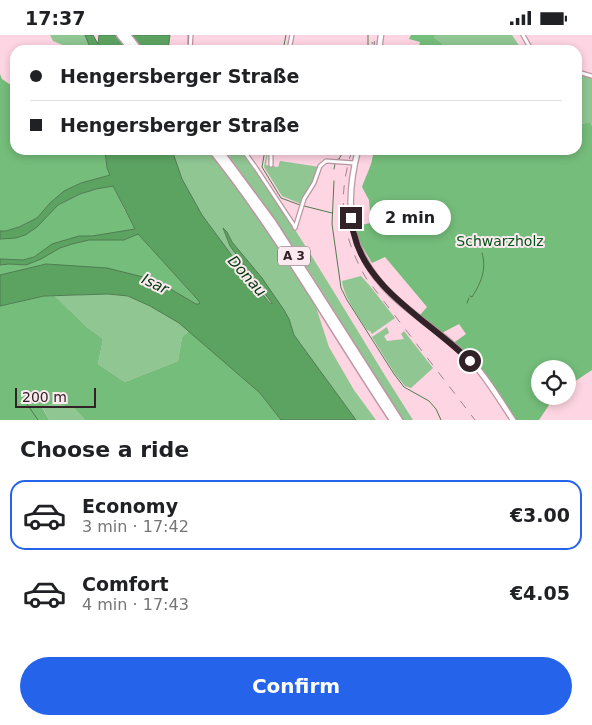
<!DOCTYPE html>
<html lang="en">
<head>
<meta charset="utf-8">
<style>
	body { margin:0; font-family:"DejaVu Sans",sans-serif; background:#f6f6f6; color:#202124; height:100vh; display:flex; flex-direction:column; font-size:19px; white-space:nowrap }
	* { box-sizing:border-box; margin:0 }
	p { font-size:16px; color:#757577 }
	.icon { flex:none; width:28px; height:28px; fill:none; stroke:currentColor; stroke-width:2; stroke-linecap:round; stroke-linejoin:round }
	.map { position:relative; height:385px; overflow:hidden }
	.details { display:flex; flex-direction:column; background:#fff; flex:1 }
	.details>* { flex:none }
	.top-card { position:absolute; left:10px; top:10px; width:572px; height:110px; border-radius:15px; box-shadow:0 2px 8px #0003; display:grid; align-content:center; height:110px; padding:0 20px; background:#fff }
	.buttons { position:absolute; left:531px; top:325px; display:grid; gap:10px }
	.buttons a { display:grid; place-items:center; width:45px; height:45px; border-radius:50%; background:#fff; box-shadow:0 2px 8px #0003; font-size:25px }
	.scale { position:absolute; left:15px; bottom:12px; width:81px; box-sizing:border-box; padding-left:5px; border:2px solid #302226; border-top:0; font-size:14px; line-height:18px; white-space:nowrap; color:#302226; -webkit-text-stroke:4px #fbeaef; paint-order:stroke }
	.end { position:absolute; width:22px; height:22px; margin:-11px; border:6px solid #302226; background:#fff; box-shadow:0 0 0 2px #fff }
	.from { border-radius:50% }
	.bubble { position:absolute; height:35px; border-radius:18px; background:#fff; box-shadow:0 2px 8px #0003; font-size:16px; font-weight:700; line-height:35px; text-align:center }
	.top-card b { display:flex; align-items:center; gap:18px; height:48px; font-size:19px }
	.top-card b+b { border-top:1px solid #e0e0e0 }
	.top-card i { width:12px; height:12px; background:#202124 }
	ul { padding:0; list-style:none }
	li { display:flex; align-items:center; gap:15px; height:70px; margin:0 10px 8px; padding:0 10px; border:2px solid transparent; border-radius:15px }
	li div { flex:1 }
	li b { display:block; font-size:19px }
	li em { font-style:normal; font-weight:700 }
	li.on { border-color:#2563eb }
	li>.icon { width:45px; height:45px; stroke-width:1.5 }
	h2 { padding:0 20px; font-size:22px; line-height:60px }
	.button { display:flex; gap:10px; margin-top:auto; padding:10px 20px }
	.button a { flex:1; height:58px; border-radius:30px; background:#2563eb; color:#fff; font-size:20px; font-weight:700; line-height:58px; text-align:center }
	.status { display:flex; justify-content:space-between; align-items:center; height:35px; padding:0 25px; background:#fff; direction:ltr }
	.status svg { height:14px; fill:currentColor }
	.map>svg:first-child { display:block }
	.green { fill:#8fc692 }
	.forest { fill:#75bd7b }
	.water { fill:#5ca362; stroke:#4f7c50 }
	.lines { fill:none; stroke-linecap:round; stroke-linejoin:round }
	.stream { stroke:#4f7c50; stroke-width:1 }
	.street-casing { stroke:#bc96a2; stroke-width:5.5 }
	.secondary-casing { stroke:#bc96a2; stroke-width:7 }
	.highway-casing { stroke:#bc96a2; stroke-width:9 }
	.street { stroke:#fff; stroke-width:3 }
	.secondary { stroke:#fff; stroke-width:4.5 }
	.highway { stroke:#fff; stroke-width:6 }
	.rail { stroke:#a0848d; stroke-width:1; stroke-dasharray:9 9; stroke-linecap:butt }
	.route { stroke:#302226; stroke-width:6 }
	.labels { text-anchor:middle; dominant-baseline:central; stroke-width:4; stroke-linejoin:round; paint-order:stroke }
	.shield { fill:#fbeaef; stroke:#6d5e62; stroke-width:1 }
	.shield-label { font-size:12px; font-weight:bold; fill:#302226 }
	.park-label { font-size:14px; fill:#005416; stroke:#fbeaef }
	.water-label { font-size:15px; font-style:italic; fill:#023a0e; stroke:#fbeaef }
</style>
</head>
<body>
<div class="status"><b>17:37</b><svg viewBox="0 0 49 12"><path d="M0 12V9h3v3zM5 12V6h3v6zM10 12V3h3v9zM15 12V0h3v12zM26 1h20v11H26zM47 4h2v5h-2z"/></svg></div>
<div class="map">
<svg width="592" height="385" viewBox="0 0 592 385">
	<rect width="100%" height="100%" fill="#fed5e2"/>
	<!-- green -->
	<g class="green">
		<path d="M50 0H85L91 15H75L53 6Z"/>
		<path d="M436 0H512L522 15H450L434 2Z"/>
		<path d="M578 38 590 42 592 44V91L590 87 578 90Z"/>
		<path d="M172 115H207L229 141 265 192 315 269 329 312 354 355 376 385H356L294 300 284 275 262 243 232 207 227 197 223 194 230 211 273 268 272 269 244 237 202 180 182 144Z"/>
		<path d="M225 115H240C304 201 355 295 413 385H403L297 217Z"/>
		<path d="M267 115H268L266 130 278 132 280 126 320 132 316 142 301 169 282 161 264 132Z"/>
		<path d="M361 241 370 251 395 283 372 299 370 296 367 295C358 281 344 262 342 246Z"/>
		<path d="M108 259 128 261 150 271 179 288 189 296 182 302 178 326 125 347 98 329 103 304 88 293 55 261Z"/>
		<path d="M387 292 389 298 384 301 387 306 404 304 401 299 404 296 433 333 411 353 405 351 395 339 372 302Z"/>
		<path d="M55 368 75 374 85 385H49L42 371Z"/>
	</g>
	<!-- forest -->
	<g class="forest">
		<path d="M411 0H436L434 2 450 15H418L420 7 409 4Z"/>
		<path d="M0 39 2 44 15 53V115H105L107 133 110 140 81 148 65 156 50 168 37 183 19 192 6 196H0Z"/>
		<path d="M590 87 592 91V335L568 351V334H540V361H555L539 385H513L478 334 452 309 466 299 459 289 440 299 420 280 427 272 385 222 372 228 359 206 356 191 371 188 369 165 362 152C366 140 374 127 373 115H578V90Z"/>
		<path d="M113 151 124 174 135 194 92 201H79L41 217 34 222 23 225 0 224V204H6L58 170 80 159 96 154Z"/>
		<path d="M138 199 198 265 200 268 199 269H196L155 245 46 229 0 240V230L9 229 26 230 60 213 72 209 89 205H124Z"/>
		<path d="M44 261H55L88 293 103 304 98 329 125 347 178 326 182 302 189 296 260 358 281 385H85L75 374 55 368 42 372 49 385H0V271Z"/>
	</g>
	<!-- water -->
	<g class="water">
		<path d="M85 0H93L98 9 99 0H170L168 15H91Z"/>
		<path d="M105 115H172L182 144 202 180 244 237 270 268 272 269V268L230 211 223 193 227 197 232 207 262 243 284 275 289 284 294 300 356 385H281L260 358 179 288 150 271 128 261 108 259 44 261 0 271V240L46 229 107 233 155 245 196 269H199L200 268 198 265 138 199 124 205H89L72 209 60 213 41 224 26 230 9 229 0 230V224L23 225 34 222 52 209 79 201H92L135 194 113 151 96 154 80 159 58 170 37 192 25 200 16 203 0 204V196H6L19 192 37 183 50 168 64 156 81 148 110 140 107 133Z"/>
	</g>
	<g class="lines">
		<!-- stream -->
		<g class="stream">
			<path d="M368 0V15"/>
			<path d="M372 8H373"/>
			<path d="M283 15 286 0"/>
			<path d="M265 115 262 132 281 163 300 170"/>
			<path d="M335 125 339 124 344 115"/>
			<path d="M334 134 335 129"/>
			<path d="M334 146 332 189 341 253 347 265 394 339 404 352 429 366 436 374 441 385"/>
			<path d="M304 171 332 178"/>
			<path d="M470 261 472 262C481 248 487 234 482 218"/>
			<path d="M467 268 469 263"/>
			<path d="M38 357 28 362 27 369 38 385"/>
		</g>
		<!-- street casing -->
		<g class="street-casing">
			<g id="street">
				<path d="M523 0 528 9 532 15"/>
				<path d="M190 15 191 0"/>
				<path d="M289 15 292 0"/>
				<path d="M578 37 592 41"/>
				<path d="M243 115 256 133 295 192"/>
				<path d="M271 115V130"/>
				<path d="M295 193 304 164 314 148 320 131 326 126 355 128"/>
			</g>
		</g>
		<!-- secondary casing -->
		<g class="secondary-casing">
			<g id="secondary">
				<path d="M379 15 381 0"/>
				<path d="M358 115C343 173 349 220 394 262 416 282 441 298 462 318 468 323 474 329 478 334 491 350 502 368 513 385"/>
			</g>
		</g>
		<!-- highway casing -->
		<g class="highway-casing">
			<g id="highway">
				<path d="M120 0 132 15"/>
				<path d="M127 0 139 15"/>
				<path d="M212 115C280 200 333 295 393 385"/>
				<path d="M219 115 273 188 399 385"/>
			</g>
		</g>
		<!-- street -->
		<use href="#street" class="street"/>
		<!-- secondary -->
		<use href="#secondary" class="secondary"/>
		<!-- highway -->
		<use href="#highway" class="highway"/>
		<!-- rail -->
		<g class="rail">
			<path d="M188 0V15"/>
			<path d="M374 15 375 0"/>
			<path d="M352 115C337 163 341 200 366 243L475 385"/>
		</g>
	</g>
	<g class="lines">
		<!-- route -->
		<path class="route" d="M351 183C352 188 352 194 354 199 366 254 432 288 470 326"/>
	</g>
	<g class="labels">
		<!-- shield labels -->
		<rect class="shield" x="278" y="211.5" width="32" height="19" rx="4"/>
		<g class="shield-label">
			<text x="294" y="221">A 3</text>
		</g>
		<!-- park labels -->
		<g class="park-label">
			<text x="500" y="206">Schwarzholz</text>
		</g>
		<!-- water labels -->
		<g class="water-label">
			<text transform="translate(247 241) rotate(48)">Donau</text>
			<text transform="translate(155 249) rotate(26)">Isar</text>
		</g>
	</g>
</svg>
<div class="buttons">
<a><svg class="icon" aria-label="locate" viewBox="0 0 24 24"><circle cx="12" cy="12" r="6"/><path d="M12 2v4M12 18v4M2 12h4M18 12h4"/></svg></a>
</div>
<div class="scale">200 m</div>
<i class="end from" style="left:470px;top:326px"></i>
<i class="end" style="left:351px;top:183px"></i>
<div class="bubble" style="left:369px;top:165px;width:82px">2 min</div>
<div class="top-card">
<b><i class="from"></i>Hengersberger Straße</b>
<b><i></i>Hengersberger Straße</b>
</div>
</div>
<section class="details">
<h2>Choose a ride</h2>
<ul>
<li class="on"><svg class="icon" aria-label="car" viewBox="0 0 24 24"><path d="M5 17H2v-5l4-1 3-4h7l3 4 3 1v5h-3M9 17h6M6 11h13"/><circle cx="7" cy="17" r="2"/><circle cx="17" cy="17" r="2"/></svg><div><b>Economy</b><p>3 min · 17:42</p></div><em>€3.00</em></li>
<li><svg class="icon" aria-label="car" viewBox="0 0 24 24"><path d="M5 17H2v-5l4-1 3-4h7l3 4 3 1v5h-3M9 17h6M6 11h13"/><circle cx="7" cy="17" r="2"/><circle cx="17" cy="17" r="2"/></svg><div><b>Comfort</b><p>4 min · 17:43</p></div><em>€4.05</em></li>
</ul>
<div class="button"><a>Confirm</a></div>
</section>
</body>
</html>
